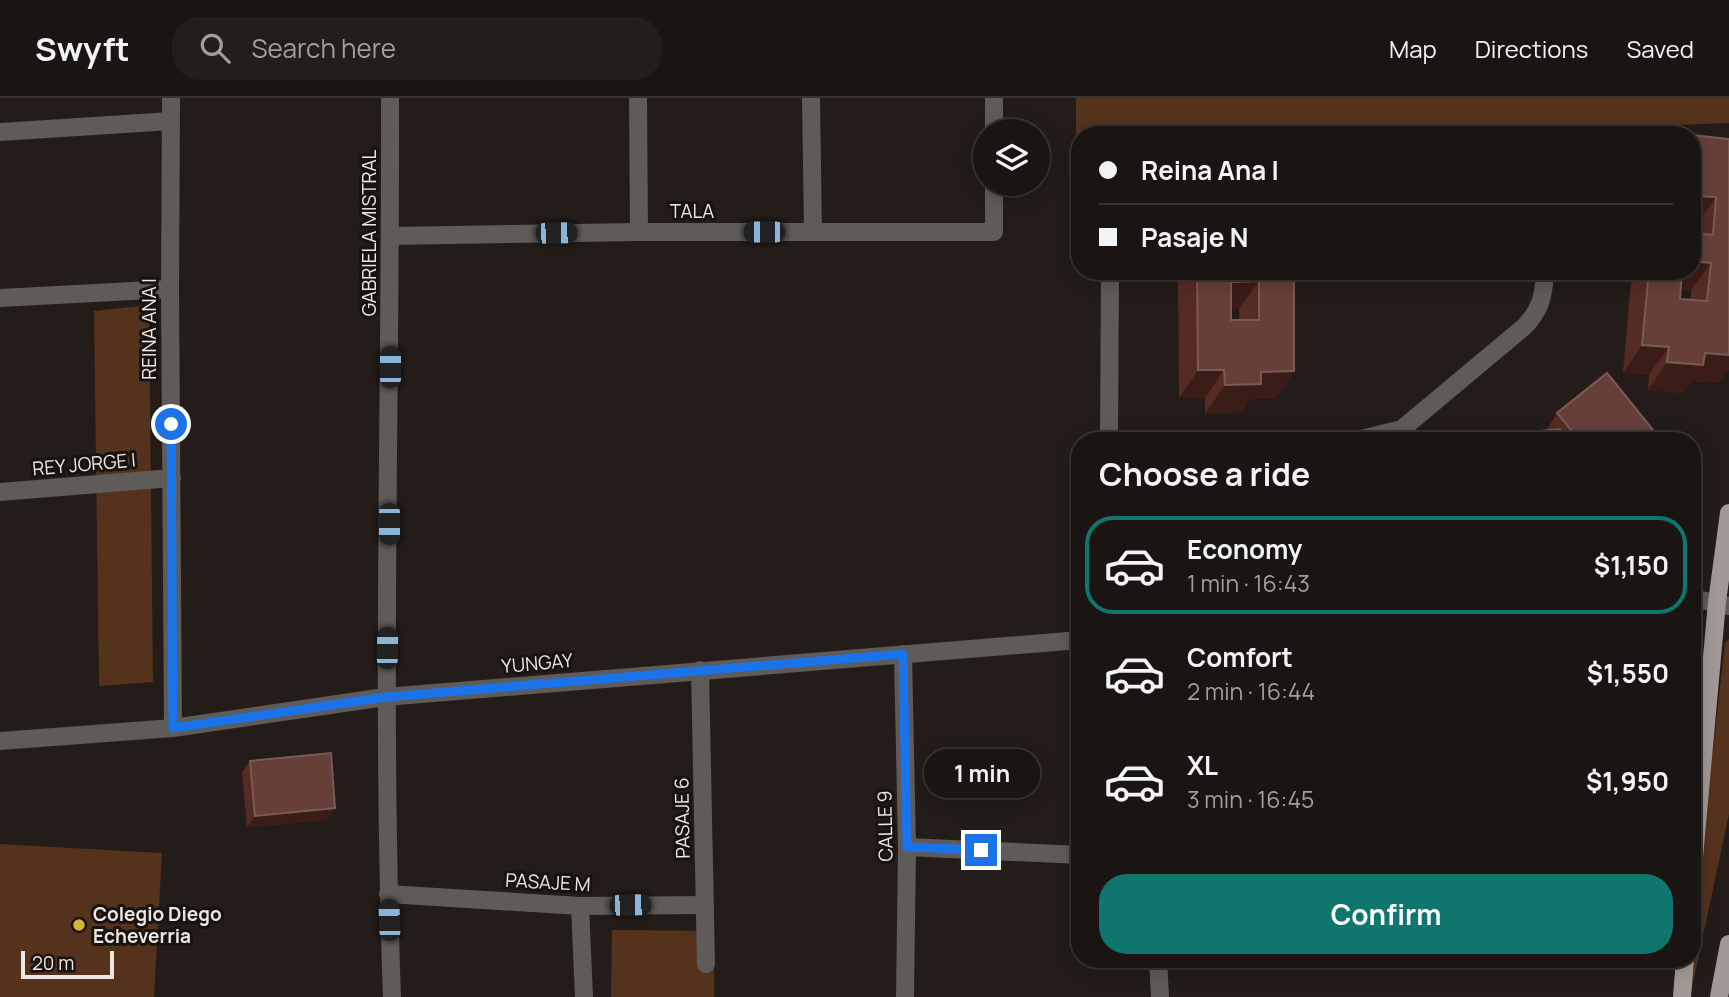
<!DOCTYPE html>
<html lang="en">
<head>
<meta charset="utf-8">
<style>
	body { margin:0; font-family:Manrope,sans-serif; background:#231e1b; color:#f1f3f6; height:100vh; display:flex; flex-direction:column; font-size:26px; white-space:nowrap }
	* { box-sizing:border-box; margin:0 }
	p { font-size:23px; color:#9f9f9f }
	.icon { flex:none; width:38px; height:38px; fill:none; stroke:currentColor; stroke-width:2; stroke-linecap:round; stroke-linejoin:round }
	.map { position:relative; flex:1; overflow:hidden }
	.panel { position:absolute; left:1071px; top:334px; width:630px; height:536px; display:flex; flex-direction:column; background:#1a1512; border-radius:28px; box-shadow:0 4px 18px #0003,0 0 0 2px #383432 }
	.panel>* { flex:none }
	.banner { position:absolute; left:1071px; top:28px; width:630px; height:154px; border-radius:28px; box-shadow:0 4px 18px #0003,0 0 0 2px #383432; display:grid; align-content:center; height:154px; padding:0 28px; background:#1a1512 }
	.tools { position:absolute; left:973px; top:21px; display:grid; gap:14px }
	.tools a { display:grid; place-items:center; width:77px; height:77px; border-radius:50%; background:#1a1512; box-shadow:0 4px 18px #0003,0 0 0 2px #383432; font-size:35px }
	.scale { position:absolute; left:21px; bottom:18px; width:93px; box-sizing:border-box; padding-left:7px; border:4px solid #ece7e4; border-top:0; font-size:19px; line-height:24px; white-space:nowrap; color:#ece7e4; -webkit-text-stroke:5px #19130f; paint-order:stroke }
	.end { position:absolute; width:32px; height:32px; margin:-16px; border:9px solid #1a73e8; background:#fff; box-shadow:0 0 0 4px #fff }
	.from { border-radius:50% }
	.bubble { position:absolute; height:49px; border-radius:24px; background:#1a1512; box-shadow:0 4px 18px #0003,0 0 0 2px #383432; font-size:23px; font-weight:700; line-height:49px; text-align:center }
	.car { position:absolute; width:21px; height:42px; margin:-21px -10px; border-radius:9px; box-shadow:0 0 5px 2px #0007; background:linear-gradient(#222 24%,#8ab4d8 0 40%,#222 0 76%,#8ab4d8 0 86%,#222 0) }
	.banner b { display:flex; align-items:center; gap:24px; height:66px; font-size:26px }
	.banner b+b { border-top:2px solid #383432 }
	.banner i { width:18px; height:18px; background:#f1f3f6 }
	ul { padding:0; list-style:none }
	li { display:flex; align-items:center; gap:21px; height:98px; margin:0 14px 10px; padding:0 14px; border:4px solid transparent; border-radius:28px }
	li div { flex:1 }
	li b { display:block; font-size:26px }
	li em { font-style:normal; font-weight:700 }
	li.selected { border-color:#0f766e }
	li>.icon { width:63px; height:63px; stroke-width:1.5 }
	h2 { padding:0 28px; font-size:32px; line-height:84px }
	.cta { display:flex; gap:14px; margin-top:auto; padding:14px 28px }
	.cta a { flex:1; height:80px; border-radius:28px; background:#0f766e; color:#fff; font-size:28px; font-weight:700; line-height:80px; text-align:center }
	header { display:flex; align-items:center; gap:42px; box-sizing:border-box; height:98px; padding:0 35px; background:#1a1512; border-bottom:2px solid #383432 }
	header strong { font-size:33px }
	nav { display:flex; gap:38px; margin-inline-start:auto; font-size:24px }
	.search { width:490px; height:63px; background:#231e1b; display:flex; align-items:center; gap:18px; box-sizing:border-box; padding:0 24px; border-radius:28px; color:#9f9f9f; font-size:26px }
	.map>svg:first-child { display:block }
	.green { fill:#55321c }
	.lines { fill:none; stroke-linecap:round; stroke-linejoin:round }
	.minor { stroke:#5f5b59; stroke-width:18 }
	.major { stroke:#a29996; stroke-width:18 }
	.wall { fill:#562b24; fill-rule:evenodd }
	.shaded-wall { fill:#3b1d17 }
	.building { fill:#663f39; stroke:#7b5a54; stroke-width:2; fill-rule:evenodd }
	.route { stroke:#1a73e8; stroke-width:9 }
	.poi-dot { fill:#d5b534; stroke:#19130f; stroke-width:2.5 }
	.labels { text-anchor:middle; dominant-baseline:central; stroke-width:6; stroke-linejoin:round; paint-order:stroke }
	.street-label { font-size:19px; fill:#ece7e4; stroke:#19130f }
	.poi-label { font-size:19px; font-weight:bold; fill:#ece7e4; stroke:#19130f; text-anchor:start }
</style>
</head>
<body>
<header>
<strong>Swyft</strong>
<div class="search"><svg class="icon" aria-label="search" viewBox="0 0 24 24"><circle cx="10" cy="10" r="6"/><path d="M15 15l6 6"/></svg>Search here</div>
<nav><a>Map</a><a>Directions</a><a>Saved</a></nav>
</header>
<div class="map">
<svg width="1729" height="899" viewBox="0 0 1729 899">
	<rect width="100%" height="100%" fill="#231c18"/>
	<!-- green -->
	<g class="green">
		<path d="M1076 0H1729V25L1416 37H1080V50H1076Z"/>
		<path d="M149 207 153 584 99 588 94 213Z"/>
		<path d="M1729 541V716L1690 899 1692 838 1725 545Z"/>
		<path d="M0 746 162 755 154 899H0Z"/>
		<path d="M612 832 714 833V899H611Z"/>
	</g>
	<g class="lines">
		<!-- minor -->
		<g class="minor">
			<path d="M171 0 170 191 173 630"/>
			<path d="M390 0C391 300 381 599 392 899"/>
			<path d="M638 0 639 134"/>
			<path d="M811 0 813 134"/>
			<path d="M994 33V0"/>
			<path d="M0 34 171 23"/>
			<path d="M390 138 639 134H994V86"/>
			<path d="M0 200 170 191"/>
			<path d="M1109 343 1110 173"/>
			<path d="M1353 343 1402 331 1524 229C1541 212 1544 197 1545 173"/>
			<path d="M0 394 172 380"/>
			<path d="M1692 500 1729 508"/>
			<path d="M903 556 907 749 905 899"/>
			<path d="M700 572 706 866"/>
			<path d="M0 643 173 630 385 599 1080 542"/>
			<path d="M907 749 1080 757"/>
			<path d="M388 796 580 808 705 807"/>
			<path d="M580 808 584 899"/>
			<path d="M1158 861 1160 899"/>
		</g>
		<!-- major -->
		<g class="major">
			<path d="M1692 781 1717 504 1729 415"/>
			<path d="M1682 899 1685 861"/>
			<path d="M1719 899 1729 846"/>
		</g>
	</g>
	<!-- wall -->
	<g class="wall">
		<path d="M1729 41V271L1719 285 1692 283 1684 295 1648 292 1649 277 1623 275 1632 173H1692L1696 127ZM1680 191 1691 192V201H1680Z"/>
		<path d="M1178 173H1294V273L1275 301H1250L1242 314 1205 315V300H1179ZM1231 211H1239V222H1231Z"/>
		<path d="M1557 315 1662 343H1433L1546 333Z"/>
		<path d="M250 663 335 710 327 722 247 729 242 674Z"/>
	</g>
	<!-- shaded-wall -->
	<g class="shaded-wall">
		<path d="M1692 98 1716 99 1696 127 1692 126Z"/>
		<path d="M1692 163 1711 165 1691 192 1664 190 1675 173H1692Z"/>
		<path d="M1259 183 1239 211H1211L1231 184Z"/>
		<path d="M1642 247 1669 249 1649 277 1623 275Z"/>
		<path d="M1705 255 1729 257V271L1719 285 1692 283 1684 295 1648 292 1667 264Z"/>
		<path d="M1198 272H1224L1205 300H1179Z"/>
		<path d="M1294 273 1275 301H1250L1242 314 1205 315 1225 287 1261 274Z"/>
		<path d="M335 710 327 722 247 729 255 718Z"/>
	</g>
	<!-- building -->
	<g class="building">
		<path d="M1545 32 1546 37H1445Z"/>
		<path d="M1692 37 1729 41V257L1705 255 1703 267 1667 264 1669 249 1642 247 1649 173H1682L1680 201 1707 203 1711 165 1692 163V135L1713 137 1716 99 1692 98Z"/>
		<path d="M1197 173H1294V273L1261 274V286L1225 287 1224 272H1198ZM1259 183V222H1231V184Z"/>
		<path d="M1607 275 1662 343H1580L1557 315Z"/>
		<path d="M1560 331 1561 343H1433Z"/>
		<path d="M331 655 335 710 255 718 250 663Z"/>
	</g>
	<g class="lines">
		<!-- route -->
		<path class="route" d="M171 326 173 630 386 599 903 556 907 749 981 752"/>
	</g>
	<!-- markers -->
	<circle class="poi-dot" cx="79" cy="827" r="7"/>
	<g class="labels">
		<!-- street labels -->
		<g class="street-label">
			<text x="692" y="113">TALA</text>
			<text transform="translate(369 135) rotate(-90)">GABRIELA MISTRAL</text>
			<text transform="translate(149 231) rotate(-90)">REINA ANA I</text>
			<text transform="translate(84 366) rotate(-5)">REY JORGE I</text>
			<text transform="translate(537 565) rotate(-5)">YUNGAY</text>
			<text transform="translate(682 720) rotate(-91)">PASAJE 6</text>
			<text transform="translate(885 728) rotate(-91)">CALLE 9</text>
			<text transform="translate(548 784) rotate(3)">PASAJE M</text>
		</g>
		<!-- poi labels -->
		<g class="poi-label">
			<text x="93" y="816">Colegio Diego<tspan x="93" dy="22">Echeverria</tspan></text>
		</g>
	</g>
</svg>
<div class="tools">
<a><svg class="icon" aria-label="layers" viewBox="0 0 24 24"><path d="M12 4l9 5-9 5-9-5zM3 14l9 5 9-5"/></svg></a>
</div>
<div class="scale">20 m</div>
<i class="end from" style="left:171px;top:326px"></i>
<i class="end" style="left:981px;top:752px"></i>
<div class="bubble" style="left:924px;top:651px;width:116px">1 min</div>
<i class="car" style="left:764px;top:134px;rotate:270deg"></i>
<i class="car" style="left:556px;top:135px;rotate:89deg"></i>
<i class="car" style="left:390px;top:269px;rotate:0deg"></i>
<i class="car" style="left:389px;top:426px;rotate:180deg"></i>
<i class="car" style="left:387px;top:550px;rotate:1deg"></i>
<i class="car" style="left:630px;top:807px;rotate:89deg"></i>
<i class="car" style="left:389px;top:822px;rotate:358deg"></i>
<div class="banner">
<b><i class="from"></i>Reina Ana I</b>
<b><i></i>Pasaje N</b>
</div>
<section class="panel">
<h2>Choose a ride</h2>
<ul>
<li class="selected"><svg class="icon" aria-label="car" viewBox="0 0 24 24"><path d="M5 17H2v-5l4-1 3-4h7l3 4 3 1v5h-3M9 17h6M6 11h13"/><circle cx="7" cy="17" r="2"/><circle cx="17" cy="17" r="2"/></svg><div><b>Economy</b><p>1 min · 16:43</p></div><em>$1,150</em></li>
<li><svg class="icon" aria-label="car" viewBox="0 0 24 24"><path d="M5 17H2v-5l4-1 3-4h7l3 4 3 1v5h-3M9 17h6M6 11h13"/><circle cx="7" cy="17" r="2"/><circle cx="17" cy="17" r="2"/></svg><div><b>Comfort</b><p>2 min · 16:44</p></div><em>$1,550</em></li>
<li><svg class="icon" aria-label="car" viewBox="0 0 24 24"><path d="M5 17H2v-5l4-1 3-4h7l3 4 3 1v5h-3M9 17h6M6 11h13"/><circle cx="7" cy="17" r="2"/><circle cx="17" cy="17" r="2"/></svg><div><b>XL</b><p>3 min · 16:45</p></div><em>$1,950</em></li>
</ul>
<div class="cta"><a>Confirm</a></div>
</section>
</div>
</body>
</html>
